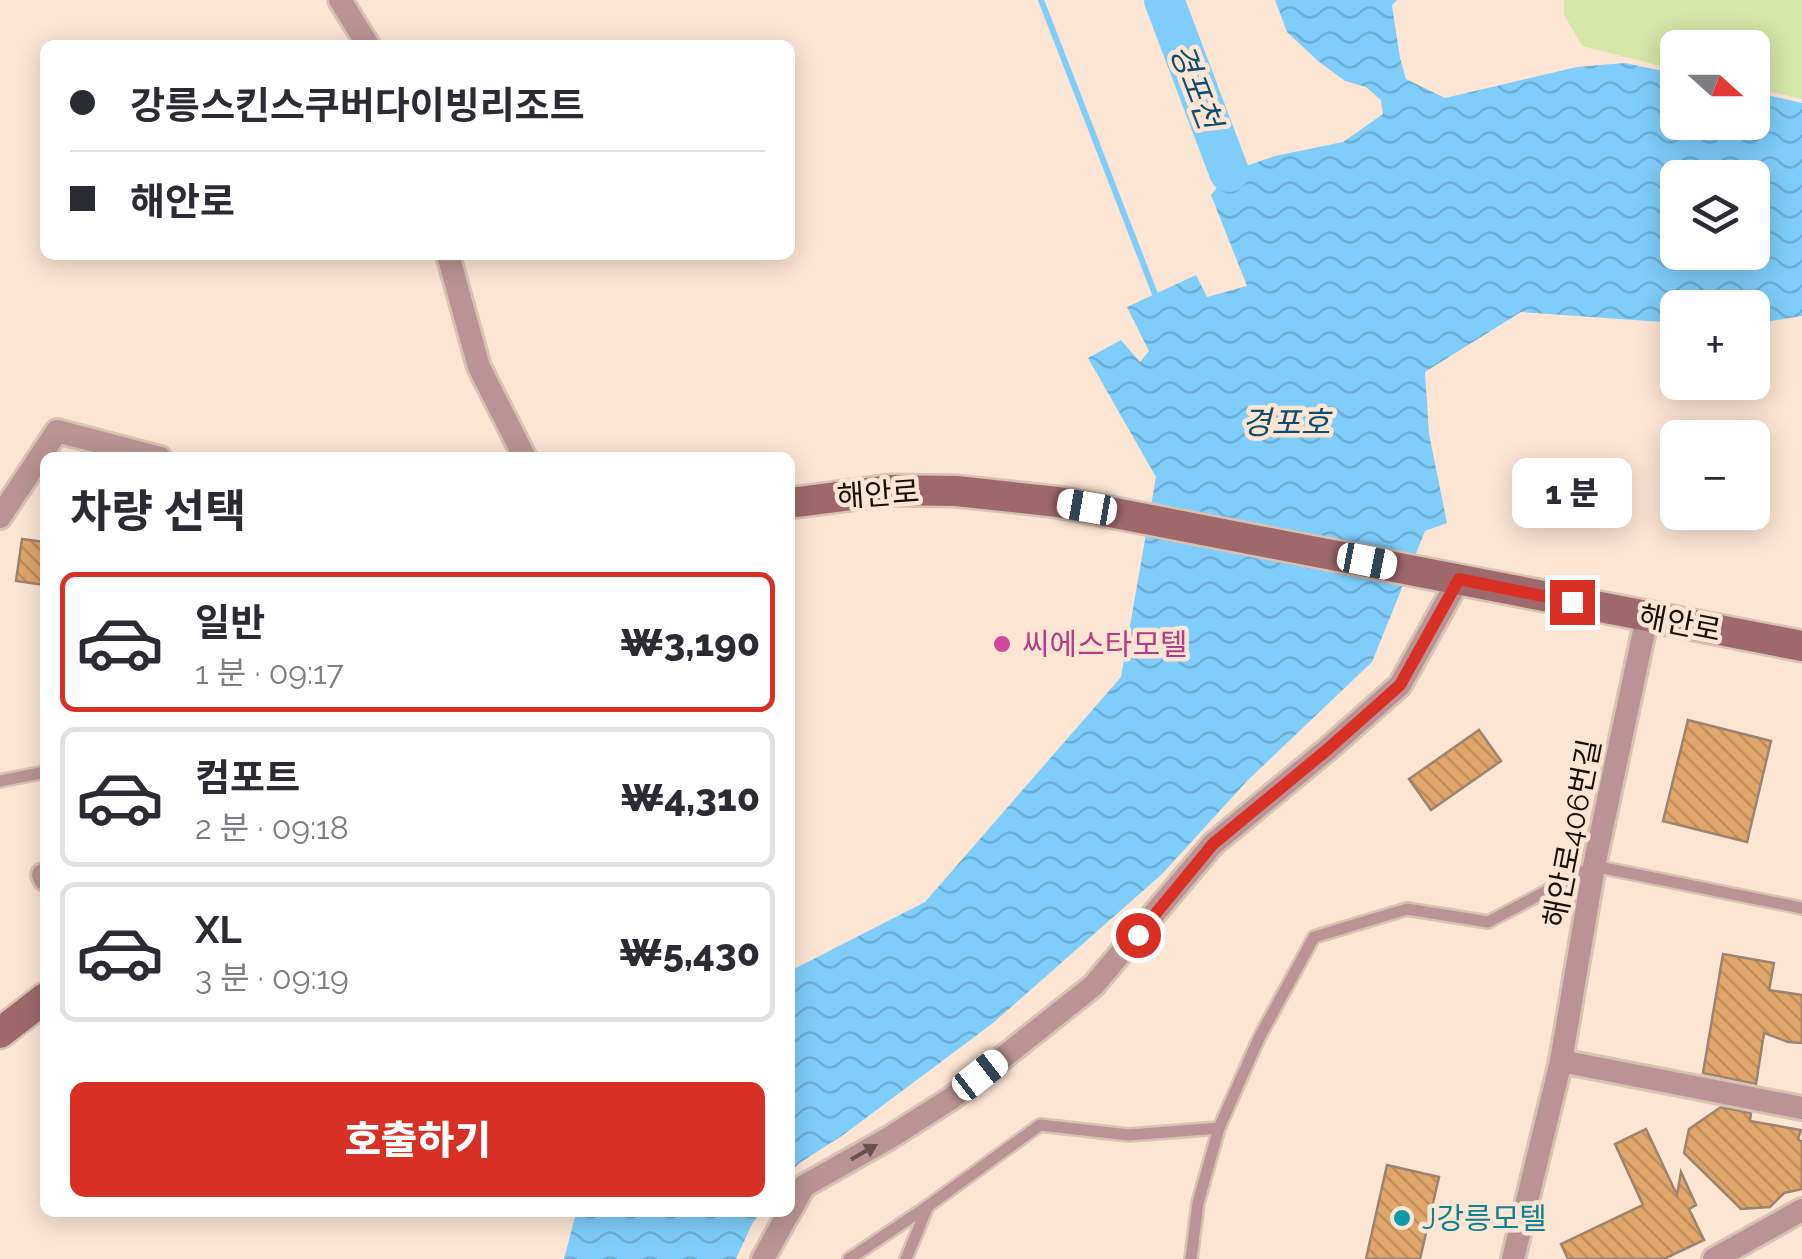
<!DOCTYPE html>
<html lang="ko">
<head>
<meta charset="utf-8">
<style>
	body { margin:0; font-family:Raleway,"Noto Sans KR",sans-serif; background:#f7f7f7; color:#2b2b33; height:100vh; display:flex; flex-direction:column; font-size:38px; white-space:nowrap }
	* { box-sizing:border-box; margin:0 }
	p { font-size:32px; color:#7c7c81 }
	.icon { flex:none; width:55px; height:55px; fill:none; stroke:currentColor; stroke-width:2; stroke-linecap:round; stroke-linejoin:round }
	.map { position:relative; flex:1; overflow:hidden }
	.drawer { position:absolute; left:40px; top:452px; width:755px; height:765px; display:flex; flex-direction:column; background:#fff; border-radius:15px; box-shadow:0 5px 25px #0003 }
	.drawer>* { flex:none }
	.top-card { position:absolute; left:40px; top:40px; width:755px; height:220px; border-radius:15px; box-shadow:0 5px 25px #0003; display:grid; align-content:center; height:220px; padding:0 30px; background:#fff }
	.needle { width:65px; rotate:111deg }
	.fabs { position:absolute; left:1660px; top:30px; display:grid; gap:20px }
	.fabs a { display:grid; place-items:center; width:110px; height:110px; border-radius:15px; background:#fff; box-shadow:0 5px 25px #0003; font-size:50px }
	.end { position:absolute; width:45px; height:45px; margin:-22px; border:12px solid #d93025; background:#fff; box-shadow:0 0 0 5px #fff }
	.from { border-radius:50% }
	.bubble { position:absolute; height:70px; border-radius:15px; background:#fff; box-shadow:0 5px 25px #0003; font-size:32px; font-weight:800; line-height:70px; text-align:center }
	.car { position:absolute; width:30px; height:60px; margin:-30px -15px; border-radius:12px; box-shadow:0 0 8px 2px #0007; background:linear-gradient(#fff 24%,#345 0 40%,#fff 0 76%,#345 0 86%,#fff 0) }
	.top-card b { display:flex; align-items:center; gap:35px; height:95px; font-size:38px }
	.top-card b+b { border-top:2px solid #e1e1e2 }
	.top-card i { width:25px; height:25px; background:#2b2b33 }
	ul { padding:0; list-style:none }
	li { display:flex; align-items:center; gap:30px; height:140px; margin:0 20px 15px; padding:0 10px; border:5px solid #e1e1e2; border-radius:15px }
	li div { flex:1 }
	li b { display:block; font-size:38px }
	li em { font-style:normal; font-weight:800 }
	li.active { border-color:#d93025 }
	li>.icon { width:90px; height:90px; stroke-width:1.5 }
	h2 { padding:0 30px; font-size:45px; line-height:120px }
	.primary-button { display:flex; gap:20px; margin-top:auto; padding:20px 30px }
	.primary-button a { flex:1; height:115px; border-radius:15px; background:#d93025; color:#fff; font-size:40px; font-weight:800; line-height:115px; text-align:center }
	.map>svg:first-child { display:block }
	.park { fill:#d6e5a8 }
	.water { fill:url(#water-waves); fill-rule:evenodd }
	.lines { fill:none; stroke-linecap:round; stroke-linejoin:round }
	.stream { stroke:#7ecdfb; stroke-width:6 }
	.river { stroke:#7ecdfb; stroke-width:40 }
	.building { fill:url(#building-back-hatch); stroke:#9c846e; stroke-width:2.5 }
	.lane-casing { stroke:#d8c3b3; stroke-width:16 }
	.street-casing { stroke:#d8c3b3; stroke-width:28 }
	.secondary-casing { stroke:#d8c3b3; stroke-width:35 }
	.lane { stroke:#ba9495; stroke-width:11 }
	.street { stroke:#ba9495; stroke-width:22 }
	.secondary { stroke:#9f696c; stroke-width:30 }
	.oneway { fill:#68514e }
	.route { stroke:#d93025; stroke-width:12 }
	.hotel-dot { fill:#d1479c; stroke:#fde5d4; stroke-width:4 }
	.culture-dot { fill:#0f9aa8; stroke:#fde5d4; stroke-width:4 }
	.labels { text-anchor:middle; dominant-baseline:central; stroke-width:9; stroke-linejoin:round; paint-order:stroke }
	.street-label { font-size:30px; fill:#170e07; stroke:#fde5d4 }
	.hotel-label { font-size:30px; fill:#b23c85; stroke:#fde5d4; text-anchor:start }
	.culture-label { font-size:30px; fill:#0d838f; stroke:#fde5d4; text-anchor:start }
	.water-label { font-size:32px; font-style:italic; fill:#0f4d6c; stroke:#fde5d4 }
</style>
</head>
<body>
<div class="map">
<svg width="1802" height="1259" viewBox="0 0 1802 1259">
	<defs>
		<pattern id="water-waves" width="16" height="10" patternUnits="userSpaceOnUse" patternTransform="scale(2.5)"><rect width="16" height="10" fill="#7ecdfb"/><path d="M0 5q4-4 8 0t8 0" fill="none" stroke="#6cafd6"/></pattern>
		<pattern id="building-back-hatch" width="6" height="6" patternUnits="userSpaceOnUse" patternTransform="scale(2.5)"><rect width="6" height="6" fill="#e0a66b"/><path d="M-1 5l2 2M0 0l6 6M5-1l2 2" fill="none" stroke="#bf8e5b"/></pattern>
	</defs>
	<rect width="100%" height="100%" fill="#fde5d4"/>
	<!-- park -->
	<path class="park" d="M1564 0H1802V99L1753 88 1752 48H1678L1677 70 1582 46 1564 15Z"/>
	<!-- water -->
	<g class="water">
		<path d="M1275 0H1397L1392 5 1393 12 1400 58 1406 79 1445 98 1577 67 1625 63 1677 74 1678 122H1752L1753 92 1802 103V316L1753 324 1752 308H1678L1677 323 1521 312 1425 372 1429 434 1447 523 1425 531 1372 662 1247 781 1162 874 993 1023 843 1135 798 1164 790 1175V971L925 902 1121 677 1156 477 1088 358 1121 340 1140 362 1149 351 1127 307 1196 275 1207 297 1247 286 1211 195 1229 172 1275 156 1343 142 1383 114 1381 100 1366 87 1345 81 1318 61 1287 32ZM1678 178H1752V252H1678Z"/>
		<path d="M576 1213V1212L761 1213 752 1224 736 1259H564Z"/>
	</g>
	<g class="lines">
		<!-- stream -->
		<path class="stream" d="M1041 0 1155 294"/>
		<!-- river -->
		<path class="river" d="M1164 0 1229 172"/>
	</g>
	<!-- building -->
	<g class="building">
		<path d="M22 539 45 542V585L16 581Z"/>
		<path d="M1688 720 1771 741 1747 842 1663 821Z"/>
		<path d="M1479 730 1501 761 1431 810 1409 779Z"/>
		<path d="M1723 954 1774 963 1769 990 1802 995V1043L1788 1042 1764 1033 1756 1084 1703 1073Z"/>
		<path d="M1721 1107 1751 1113 1750 1121 1801 1130 1798 1139 1802 1142V1189L1784 1193 1770 1207 1741 1209 1684 1153 1689 1129Z"/>
		<path d="M1646 1129 1677 1195 1681 1172 1696 1205 1689 1209 1704 1240 1664 1259H1568L1561 1244 1643 1205 1615 1144Z"/>
		<path d="M1387 1165 1439 1177 1420 1259H1366Z"/>
	</g>
	<g class="lines">
		<!-- lane casing -->
		<g class="lane-casing">
			<g id="lane">
				<path d="M0 781 45 772"/>
				<path d="M849 1259 928 1206 1040 1125 1129 1135 1219 1128"/>
				<path d="M906 1259 928 1206"/>
				<path d="M1191 1259 1198 1203 1219 1128 1259 1038 1314 937 1407 909 1488 922 1594 866 1802 908"/>
			</g>
		</g>
		<!-- street casing -->
		<g class="street-casing">
			<g id="street">
				<path d="M340 0 368 45"/>
				<path d="M448 255 479 367 525 458"/>
				<path d="M0 517 57 431 160 458"/>
				<path d="M43 875 45 879"/>
				<path d="M1561 1061 1802 1108"/>
				<path d="M790 1211 804 1186 889 1138 952 1098 1093 986 1213 844 1328 749 1400 685 1459 579"/>
				<path d="M763 1259 789 1212"/>
				<path d="M1513 1259 1561 1061 1594 866 1647 617"/>
				<path d="M1714 1259 1802 1210"/>
			</g>
		</g>
		<!-- secondary casing -->
		<g class="secondary-casing">
			<g id="secondary">
				<path d="M790 503 890 490 956 491 1058 502 1802 646"/>
				<path d="M0 1033 45 998"/>
			</g>
		</g>
		<!-- lane -->
		<use href="#lane" class="lane"/>
		<!-- street -->
		<use href="#street" class="street"/>
		<!-- secondary -->
		<use href="#secondary" class="secondary"/>
	</g>
	<!-- one-way arrows -->
	<defs><path id="oneway-solid" d="M-6-.8H1V-3.2L6.5 0L1 3.2V.8H-6Z" transform="scale(2.5)"/></defs>
	<use class="oneway" href="#oneway-solid" transform="translate(864 1152) rotate(-30)"/>
	<g class="lines">
		<!-- route -->
		<path class="route" d="M1138 935 1213 844 1328 749 1400 685 1459 579 1572 602"/>
	</g>
	<!-- markers -->
	<circle class="hotel-dot" cx="1002" cy="644" r="10"/>
	<circle class="culture-dot" cx="1402" cy="1218" r="10"/>
	<g class="labels">
		<!-- street labels -->
		<g class="street-label">
			<text transform="translate(878 494) rotate(-4)">해안로</text>
			<text transform="translate(1680 623) rotate(11)">해안로</text>
			<text transform="translate(1572 833) rotate(-79)">해안로406번길</text>
		</g>
		<!-- hotel labels -->
		<g class="hotel-label">
			<text x="1022" y="644">씨에스타모텔</text>
		</g>
		<!-- culture labels -->
		<g class="culture-label">
			<text x="1422" y="1218">J강릉모텔</text>
		</g>
		<!-- water labels -->
		<g class="water-label">
			<text transform="translate(1196 86) rotate(69)">경포천</text>
			<text x="1286" y="422">경포호</text>
		</g>
	</g>
</svg>
<div class="fabs">
<a><svg class="needle" viewBox="-14 -14 28 28"><path d="M0-13l5 13h-10z" fill="#e53935"/><path d="M0 13l5-13h-10z" fill="#7c7c81"/></svg></a>
<a><svg class="icon" aria-label="layers" viewBox="0 0 24 24"><path d="M12 4l9 5-9 5-9-5zM3 14l9 5 9-5"/></svg></a>
<a>+</a>
<a>−</a>
</div>
<i class="end from" style="left:1138px;top:935px"></i>
<i class="end" style="left:1572px;top:602px"></i>
<div class="bubble" style="left:1512px;top:458px;width:120px">1 분</div>
<i class="car" style="left:1087px;top:507px;rotate:280deg"></i>
<i class="car" style="left:1367px;top:561px;rotate:101deg"></i>
<i class="car" style="left:980px;top:1075px;rotate:52deg"></i>
<div class="top-card">
<b><i class="from"></i>강릉스킨스쿠버다이빙리조트</b>
<b><i></i>해안로</b>
</div>
<section class="drawer">
<h2>차량 선택</h2>
<ul>
<li class="active"><svg class="icon" aria-label="car" viewBox="0 0 24 24"><path d="M5 17H2v-5l4-1 3-4h7l3 4 3 1v5h-3M9 17h6M6 11h13"/><circle cx="7" cy="17" r="2"/><circle cx="17" cy="17" r="2"/></svg><div><b>일반</b><p>1 분 · 09:17</p></div><em>₩3,190</em></li>
<li><svg class="icon" aria-label="car" viewBox="0 0 24 24"><path d="M5 17H2v-5l4-1 3-4h7l3 4 3 1v5h-3M9 17h6M6 11h13"/><circle cx="7" cy="17" r="2"/><circle cx="17" cy="17" r="2"/></svg><div><b>컴포트</b><p>2 분 · 09:18</p></div><em>₩4,310</em></li>
<li><svg class="icon" aria-label="car" viewBox="0 0 24 24"><path d="M5 17H2v-5l4-1 3-4h7l3 4 3 1v5h-3M9 17h6M6 11h13"/><circle cx="7" cy="17" r="2"/><circle cx="17" cy="17" r="2"/></svg><div><b>XL</b><p>3 분 · 09:19</p></div><em>₩5,430</em></li>
</ul>
<div class="primary-button"><a>호출하기</a></div>
</section>
</div>
</body>
</html>
